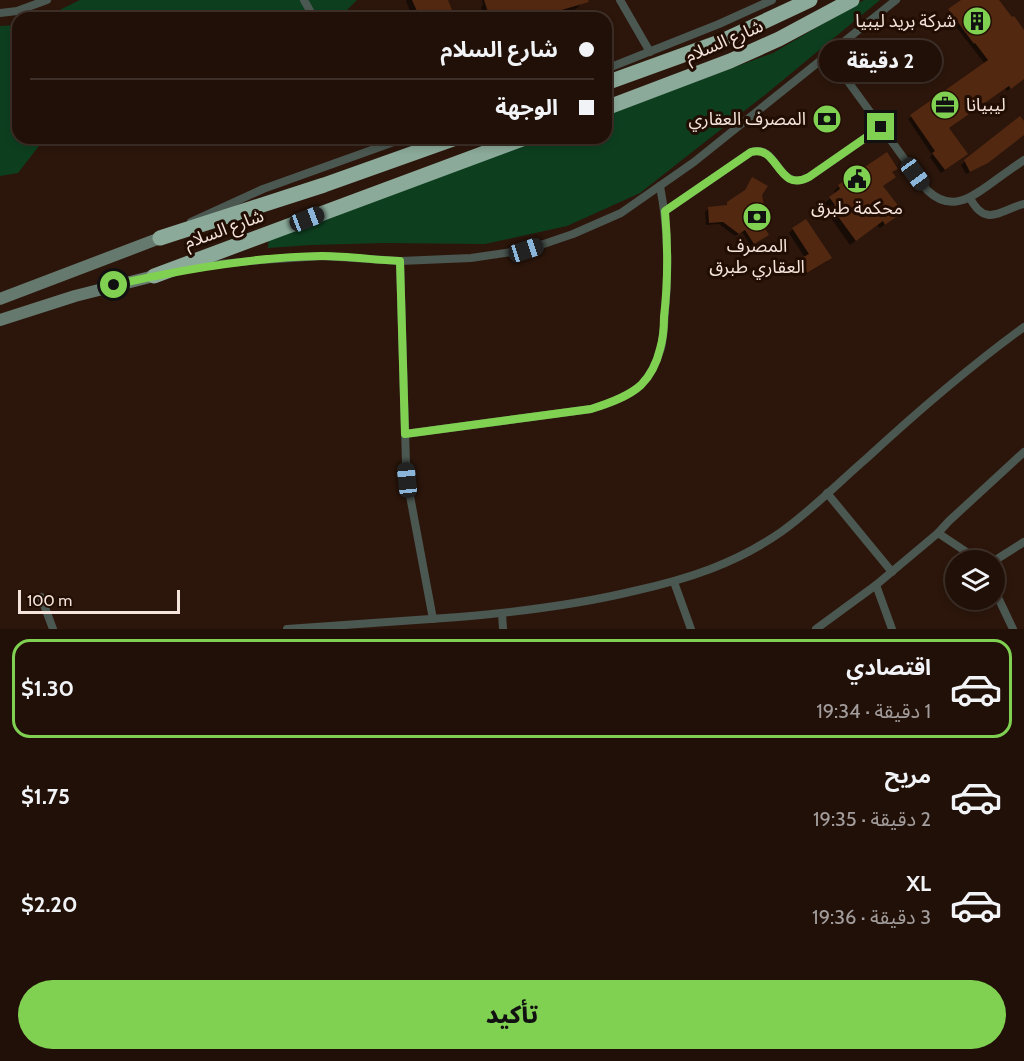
<!DOCTYPE html>
<html lang="ar">
<head>
<meta charset="utf-8">
<style>
	body { margin:0; font-family:Cabin,"Noto Sans Arabic",sans-serif; background:#291912; color:#f1f3f6; direction:rtl; height:100vh; display:flex; flex-direction:column; font-size:22px; white-space:nowrap }
	* { box-sizing:border-box; margin:0 }
	p { font-size:20px; color:#a29d9c }
	.icon { flex:none; width:33px; height:33px; fill:none; stroke:currentColor; stroke-width:2; stroke-linecap:round; stroke-linejoin:round }
	.map { position:relative; height:629px; overflow:hidden; direction:ltr }
	.side { display:flex; flex-direction:column; background:#211008; flex:1 }
	.side>* { flex:none }
	.hud { position:absolute; left:12px; top:12px; width:600px; height:132px; border-radius:18px; box-shadow:0 3px 9px #0003,0 0 0 2px #3e3029; direction:rtl; display:grid; align-content:center; height:132px; padding:0 18px; background:#211008 }
	.buttons { position:absolute; left:945px; top:550px; display:grid; gap:12px }
	.buttons a { display:grid; place-items:center; width:60px; height:60px; border-radius:50%; background:#211008; box-shadow:0 3px 9px #0003,0 0 0 2px #3e3029; font-size:30px }
	.scale { position:absolute; left:18px; bottom:15px; width:162px; box-sizing:border-box; padding-left:6px; border:3px solid #f4e4dc; border-top:0; font-size:16px; line-height:21px; white-space:nowrap; color:#f4e4dc; -webkit-text-stroke:4px #220d03; paint-order:stroke }
	.end { position:absolute; width:27px; height:27px; margin:-14px; border:8px solid #80d051; background:#111; box-shadow:0 0 0 3px #111 }
	.from { border-radius:50% }
	.bubble { position:absolute; height:42px; border-radius:21px; background:#211008; box-shadow:0 3px 9px #0003,0 0 0 2px #3e3029; font-size:20px; font-weight:800; line-height:42px; text-align:center; direction:rtl }
	.car { position:absolute; width:18px; height:36px; margin:-18px -9px; border-radius:8px; box-shadow:0 0 4px 2px #0007; background:linear-gradient(#222 24%,#8ab4d8 0 40%,#222 0 76%,#8ab4d8 0 86%,#222 0) }
	.hud b { display:flex; align-items:center; gap:21px; height:57px; font-size:22px }
	.hud b+b { border-top:2px solid #3e3029 }
	.hud i { width:15px; height:15px; background:#f1f3f6 }
	ul { padding:10px 0 0; list-style:none }
	li { display:flex; align-items:center; gap:18px; height:99px; margin:0 12px 9px; padding:0 6px; border:3px solid transparent; border-radius:18px }
	li div { flex:1 }
	li b { display:block; font-size:22px }
	li em { font-style:normal; font-weight:800 }
	li.current { border-color:#80d051 }
	li>.icon { width:54px; height:54px; stroke-width:1.5 }
	.cta { display:flex; gap:12px; margin-top:auto; padding:12px 18px }
	.cta a { flex:1; height:69px; border-radius:36px; background:#80d051; color:#111; font-size:24px; font-weight:800; line-height:69px; text-align:center }
	.map>svg:first-child { display:block }
	.green { fill:#0d3f1f }
	.shadow { fill:#0007 }
	.building { fill:#522811 }
	.lines { fill:none; stroke-linecap:round; stroke-linejoin:round }
	.street { stroke:#4b5751; stroke-width:8 }
	.secondary { stroke:#65796e; stroke-width:12 }
	.highway { stroke:#8baa9a; stroke-width:15 }
	.route { stroke:#80d051; stroke-width:8 }
	.labels { text-anchor:middle; dominant-baseline:central; stroke-width:6; stroke-linejoin:round; paint-order:stroke }
	.poi-label { font-size:18px; fill:#f4e4dc; stroke:#220d03; text-anchor:end }
	.street-label { font-size:18px; fill:#f4e4dc; stroke:#220d03 }
</style>
</head>
<body>
<div class="map">
<svg width="1024" height="629" viewBox="0 0 1024 629">
	<rect width="100%" height="100%" fill="#2c160b"/>
	<!-- green -->
	<g class="green">
		<path d="M80 0H357L339 18H43Z"/>
		<path d="M864 0H880L766 94 640 193 567 226 485 244 383 243 311 245 268 248 269 235 544 138H606V115L773 53Z"/>
		<path d="M18 25V138H45L18 173 0 176V26Z"/>
	</g>
	<!-- shadow -->
	<g class="shadow">
		<path d="M407 0H446L454 18H413L406 1Z"/>
		<path d="M482 0H580L581 4 576 9 543 18H484L481 7 483 5Z"/>
		<path d="M964 0H997L1024 32V79L1007 91 1005 89 947 128 962 158 941 173 930 157 932 155 908 119 985 64 946 14Z"/>
		<path d="M1020 118 1024 123V134L982 166 966 174 961 165Z"/>
		<path d="M896 169 891 173 894 177 882 187 896 217 880 228 877 225 850 245 827 213 830 210 825 203 835 194 834 191 839 186Z"/>
		<path d="M752 179 760 195 759 221 763 238 751 246 742 232 735 236 719 224 706 225 705 212 708 209 723 207 743 193Z"/>
		<path d="M793 229 830 258 826 262 803 276 800 271 799 265 805 258 789 233Z"/>
	</g>
	<!-- building -->
	<g class="building">
		<path d="M412 0H448L455 18H420Z"/>
		<path d="M484 0H588L589 2 534 18H490Z"/>
		<path d="M961 0H999L1012 17 1014 16 1024 30V79L1011 89 1009 86 949 128 968 154 945 170 932 153 935 151 910 115 988 60 975 43 974 44 948 9Z"/>
		<path d="M1020 116 1024 121V135L988 163 970 172 964 160Z"/>
		<path d="M887 152 898 169 892 172 896 177 883 186 903 212 885 225 883 221 856 241 831 207 835 205 829 197 840 189 838 185Z"/>
		<path d="M752 177 768 186 762 195 766 217 760 221 769 235 754 244 745 230 739 234 723 222 709 223 708 207 727 205V202L745 190Z"/>
		<path d="M806 219 832 258 807 273 803 266 802 260 803 257 809 254 792 228Z"/>
	</g>
	<g class="lines">
		<!-- street -->
		<g class="street">
			<path d="M304 0 314 18"/>
			<path d="M620 0 650 52"/>
			<path d="M0 13 17 11 47 0"/>
			<path d="M828 54 927 190C951 213 971 198 993 182 1004 174 1014 167 1024 160"/>
			<path d="M606 69 719 24 772 0"/>
			<path d="M970 198C986 229 1002 209 1024 204"/>
			<path d="M665 211 751 152C779 143 777 194 809 177L881 127"/>
			<path d="M191 222 263 189 405 138"/>
			<path d="M400 261 406 463 410 496 433 619"/>
			<path d="M189 269 210 265 261 260 323 256 400 261 471 258 526 250 573 234 621 213 694 162 896 0"/>
			<path d="M405 434 591 409C608 404 628 397 641 385 651 375 657 361 661 348 664 336 664 323 665 311 669 269 668 227 660 186"/>
			<path d="M827 493 892 572"/>
			<path d="M938 533 980 561"/>
			<path d="M994 561 1024 542"/>
			<path d="M674 582 691 629"/>
			<path d="M876 585 892 629"/>
			<path d="M994 589 1013 629"/>
			<path d="M41 597 53 629"/>
			<path d="M502 613 503 629"/>
			<path d="M287 629C344 625 402 621 459 617 518 612 576 605 634 591 688 579 735 564 781 532 812 510 838 483 867 458 917 412 969 367 1024 327"/>
			<path d="M816 629 876 585 938 533 949 521 1024 452"/>
		</g>
		<!-- secondary -->
		<g class="secondary">
			<path d="M0 299 160 238"/>
			<path d="M0 320 75 296 154 276"/>
		</g>
		<!-- highway -->
		<g class="highway">
			<path d="M606 83 722 41 810 0"/>
			<path d="M606 108 730 61 779 39 852 0"/>
			<path d="M160 238 324 185 456 138"/>
			<path d="M154 276 525 138"/>
		</g>
	</g>
	<g class="lines">
		<!-- route -->
		<path class="route" d="M114 285C183 269 252 257 322 256 348 256 374 260 400 261L405 434 591 409C607 404 628 397 641 385 650 376 657 362 660 349 663 339 664 328 664 317 668 282 668 246 665 211L751 152C779 144 777 194 809 177L881 127"/>
	</g>
	<!-- icons -->
	<defs>
		<g id="building-disc" transform="scale(1.5)"><circle r="9.5" fill="#80d051" stroke="#220d03"/><path d="M-4-6H4V6H1V3H-1V6H-4ZM-2.5-4.3h1.7v1.8h-1.7ZM.8-4.3h1.7v1.8H.8ZM-2.5-1h1.7V.8h-1.7ZM.8-1h1.7V.8H.8Z" fill="#111"/></g>
		<g id="office-disc" transform="scale(1.5)"><circle r="9.5" fill="#80d051" stroke="#220d03"/><path d="M-6-3h4V-5.5h4V-3h4V5H-6ZM-1-4.5V-3h2v-1.5ZM-6 0V1H6V0Z" fill="#111"/></g>
		<g id="bank-disc" transform="scale(1.5)"><circle r="9.5" fill="#80d051" stroke="#220d03"/><path d="M-6-4H6V4H-6ZM0-2.3a2.3 2.3 0 1 0 0 4.6a2.3 2.3 0 1 0 0-4.6Z" fill="#111"/></g>
		<g id="civic-disc" transform="scale(1.5)"><circle r="9.5" fill="#80d051" stroke="#220d03"/><path d="M-.6-6.5H3V-4.5H.6V-3L4-1V1h2V6H-6V1h2V-1L-.6-3ZM-1.2 2.5V6h2.4V2.5Z" fill="#111"/></g>
	</defs>
	<g fill-rule="evenodd">
		<use href="#building-disc" x="977" y="21"/>
		<use href="#office-disc" x="945" y="105"/>
		<use href="#bank-disc" x="827" y="119"/>
		<use href="#civic-disc" x="857" y="179"/>
		<use href="#bank-disc" x="757" y="217"/>
	</g>
	<g class="labels">
		<!-- poi labels -->
		<g class="poi-label">
			<text x="956" y="21">شركة بريد ليبيا</text>
			<text x="966" y="105" text-anchor="start">ليبيانا</text>
			<text x="806" y="119">المصرف العقاري</text>
			<text x="857" y="208" text-anchor="middle">محكمة طبرق</text>
			<text x="757" y="246" text-anchor="middle">المصرف<tspan x="757" dy="21">العقاري طبرق</tspan></text>
		</g>
		<!-- street labels -->
		<g class="street-label">
			<text transform="translate(724 41) rotate(-23)">شارع السلام</text>
			<text transform="translate(224 229) rotate(-20)">شارع السلام</text>
		</g>
	</g>
</svg>
<div class="buttons">
<a><svg class="icon" aria-label="layers" viewBox="0 0 24 24"><path d="M12 4l9 5-9 5-9-5zM3 14l9 5 9-5"/></svg></a>
</div>
<div class="scale">100 m</div>
<i class="end from" style="left:114px;top:285px"></i>
<i class="end" style="left:881px;top:127px"></i>
<div class="bubble" style="left:819px;top:40px;width:123px">2 دقيقة</div>
<i class="car" style="left:915px;top:174px;rotate:144deg"></i>
<i class="car" style="left:307px;top:219px;rotate:69deg"></i>
<i class="car" style="left:526px;top:250px;rotate:72deg"></i>
<i class="car" style="left:407px;top:480px;rotate:354deg"></i>
<div class="hud">
<b><i class="from"></i>شارع السلام</b>
<b><i></i>الوجهة</b>
</div>
</div>
<section class="side">
<ul>
<li class="current"><svg class="icon" aria-label="car" viewBox="0 0 24 24"><path d="M5 17H2v-5l4-1 3-4h7l3 4 3 1v5h-3M9 17h6M6 11h13"/><circle cx="7" cy="17" r="2"/><circle cx="17" cy="17" r="2"/></svg><div><b>اقتصادي</b><p>1 دقيقة · 19:34</p></div><em>$1.30</em></li>
<li><svg class="icon" aria-label="car" viewBox="0 0 24 24"><path d="M5 17H2v-5l4-1 3-4h7l3 4 3 1v5h-3M9 17h6M6 11h13"/><circle cx="7" cy="17" r="2"/><circle cx="17" cy="17" r="2"/></svg><div><b>مريح</b><p>2 دقيقة · 19:35</p></div><em>$1.75</em></li>
<li><svg class="icon" aria-label="car" viewBox="0 0 24 24"><path d="M5 17H2v-5l4-1 3-4h7l3 4 3 1v5h-3M9 17h6M6 11h13"/><circle cx="7" cy="17" r="2"/><circle cx="17" cy="17" r="2"/></svg><div><b>XL</b><p>3 دقيقة · 19:36</p></div><em>$2.20</em></li>
</ul>
<div class="cta"><a>تأكيد</a></div>
</section>
</body>
</html>
